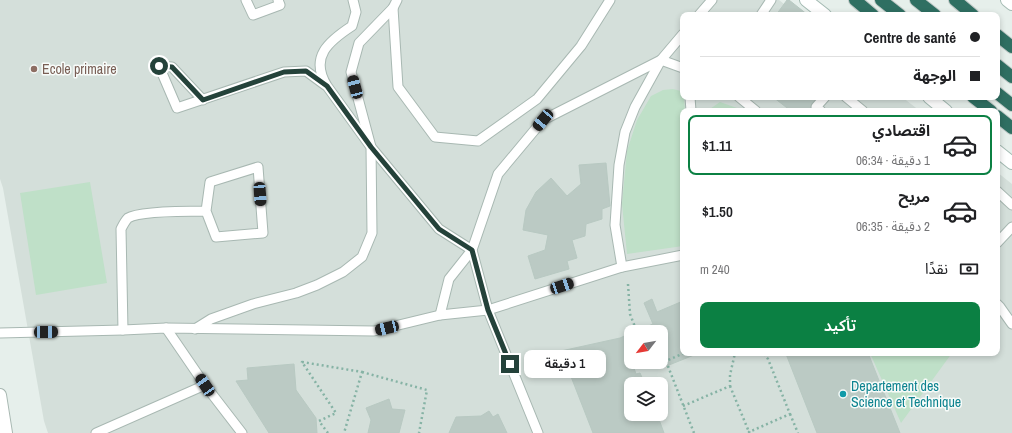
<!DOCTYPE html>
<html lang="ar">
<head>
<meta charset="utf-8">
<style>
	body { margin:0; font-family:"Archivo Narrow","Noto Sans Arabic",sans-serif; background:#f6f6f6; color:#202124; direction:rtl; height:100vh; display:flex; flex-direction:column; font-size:15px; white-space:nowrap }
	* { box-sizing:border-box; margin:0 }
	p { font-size:13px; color:#757577 }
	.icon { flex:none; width:22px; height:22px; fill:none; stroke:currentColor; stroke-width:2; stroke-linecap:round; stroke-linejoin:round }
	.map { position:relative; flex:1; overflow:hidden; direction:ltr }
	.side { position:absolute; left:680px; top:108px; width:320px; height:248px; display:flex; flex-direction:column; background:#fff; border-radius:8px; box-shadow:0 2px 6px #0003; direction:rtl }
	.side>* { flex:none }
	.hud { position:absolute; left:680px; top:12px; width:320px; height:88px; border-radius:8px; box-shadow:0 2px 6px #0003; direction:rtl; display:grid; align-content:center; height:88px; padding:0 20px; background:#fff }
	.needle { width:26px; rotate:239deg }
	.fabs { position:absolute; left:624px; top:325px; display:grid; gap:8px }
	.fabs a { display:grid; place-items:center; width:44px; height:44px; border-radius:8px; background:#fff; box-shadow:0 2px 6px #0003; font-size:20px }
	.end { position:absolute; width:18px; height:18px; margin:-9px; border:5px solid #24423a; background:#fff; box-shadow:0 0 0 2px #fff }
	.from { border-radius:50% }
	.bubble { position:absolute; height:28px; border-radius:8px; background:#fff; box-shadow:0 2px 6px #0003; font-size:13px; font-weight:600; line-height:28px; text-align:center; direction:rtl }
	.car { position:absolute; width:12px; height:24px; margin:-12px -6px; border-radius:5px; box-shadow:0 0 3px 1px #0007; background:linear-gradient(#222 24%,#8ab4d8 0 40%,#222 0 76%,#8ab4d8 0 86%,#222 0) }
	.hud b { display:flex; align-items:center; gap:14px; height:38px; font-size:15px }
	.hud b+b { border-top:1px solid #e0e0e0 }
	.hud i { width:10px; height:10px; background:#202124 }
	ul { padding:7px 0 0; list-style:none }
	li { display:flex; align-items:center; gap:12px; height:60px; margin:0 8px 6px; padding:0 12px; border:2px solid transparent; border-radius:8px }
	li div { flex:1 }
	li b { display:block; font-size:15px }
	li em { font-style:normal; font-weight:600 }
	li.active { border-color:#0b8043 }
	li>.icon { width:36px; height:36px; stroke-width:1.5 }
	.pay { display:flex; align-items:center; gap:10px; height:44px; padding:0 20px; font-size:15px }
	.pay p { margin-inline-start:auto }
	.cta { display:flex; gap:8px; margin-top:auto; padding:8px 20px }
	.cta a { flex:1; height:46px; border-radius:8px; background:#0b8043; color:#fff; font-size:16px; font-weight:600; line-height:46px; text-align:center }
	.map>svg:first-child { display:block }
	.built { fill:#d4dfda; fill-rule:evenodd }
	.green { fill:#bfe0c8 }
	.building { fill:#bbcac4; stroke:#b8c9c2 }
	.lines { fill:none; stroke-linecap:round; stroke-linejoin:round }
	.lane-casing { stroke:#a8b8b2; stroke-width:11 }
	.street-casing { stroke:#a8b8b2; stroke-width:14 }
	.secondary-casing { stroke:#a4bbb3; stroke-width:14 }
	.highway-casing { stroke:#c2cac8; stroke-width:14 }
	.path { stroke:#86b3a5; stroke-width:2.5; stroke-dasharray:2 3; stroke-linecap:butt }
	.lane { stroke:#fff; stroke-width:9 }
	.street { stroke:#fff; stroke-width:12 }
	.secondary { stroke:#fff; stroke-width:12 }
	.highway { stroke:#2f6f62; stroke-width:12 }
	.route { stroke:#24423a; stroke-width:5 }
	.education-dot { fill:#8d6e63; stroke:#f7fbf9; stroke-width:1.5 }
	.culture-dot { fill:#0f9aa8; stroke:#f7fbf9; stroke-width:1.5 }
	.labels { text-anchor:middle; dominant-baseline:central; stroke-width:3; stroke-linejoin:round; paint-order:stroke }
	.education-label { font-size:14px; fill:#785e54; stroke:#f7fbf9; text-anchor:start }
	.culture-label { font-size:14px; fill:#0d838f; stroke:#f7fbf9; text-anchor:start }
</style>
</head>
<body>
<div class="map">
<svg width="1012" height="433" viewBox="0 0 1012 433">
	<rect width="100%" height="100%" fill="#e6efeb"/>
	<!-- built -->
	<path class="built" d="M0 0H779L798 15H683V97H902L920 111H683V353H997V172L1012 184V433H48L44 421 3 188 0 179ZM631 332H661V362H631ZM631 384H661V414H631Z"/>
	<!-- green -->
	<g class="green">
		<path d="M673 89 681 91 683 97H684L685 111H683V246L627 254 622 204 627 151 637 120 651 96 663 90Z"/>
		<path d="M720 102 737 108 740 111H707Z"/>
		<path d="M90 182 107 283 36 295 20 193Z"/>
		<path d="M870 353H952L901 423Z"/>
	</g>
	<!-- building -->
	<g class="building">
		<path d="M787 0H789L808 15H776Z"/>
		<path d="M773 97H819L808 111H791Z"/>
		<path d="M606 163 610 206 602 209V219L586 224 585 236 572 240 577 258 567 261 569 269 535 279 528 256 545 250 548 235 523 230 526 210 536 192 551 178 567 196 581 184 579 165Z"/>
		<path d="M652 299 657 312 683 301V353H699L664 367 661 360V332H634L653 324 644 303Z"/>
		<path d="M631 333V362H633H632L636 374 640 373 645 384H631V414H657L664 433H593L561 351 620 338Z"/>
		<path d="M789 353H868L900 433H817L786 354Z"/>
		<path d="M294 364 296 390 316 418 317 433H269L236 381 248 380 247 368Z"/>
		<path d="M389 399 392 409 405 410 399 433H368L371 420 366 408Z"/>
		<path d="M489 411 493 417 498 414 507 433H449L456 417 481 416Z"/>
	</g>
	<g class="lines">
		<!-- lane casing -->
		<g class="lane-casing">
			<g id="lane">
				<path d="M246 0 253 15 280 5 278 0"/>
				<path d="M397 0 393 8 359 43 351 72 371 147 439 229 472 250 449 279 440 315"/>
				<path d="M393 8 398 87 435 137 478 141 537 99 581 46 610 0"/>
				<path d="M699 15 712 0"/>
				<path d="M761 15 771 0"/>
				<path d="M690 97 691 111"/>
				<path d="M739 97 756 111"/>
				<path d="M846 97 863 111"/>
				<path d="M203 100 172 67 159 66 177 108 284 72 306 71 325 85"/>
				<path d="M821 111 816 107 825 97"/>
				<path d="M997 191 1012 205"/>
				<path d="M997 243 1012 227"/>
				<path d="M622 267 615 225 619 165 625 132 635 107 661 60 683 34"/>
				<path d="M997 304 1000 307 1012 324"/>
				<path d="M195 329 211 319 253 304 296 293 317 285 343 272 362 257 372 233 371 147 327 86C309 57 329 41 352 26L356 12 353 0"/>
				<path d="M123 330 121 229C123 225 125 221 128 218 139 211 192 211 206 211L210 182 258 167 263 233 216 237 206 211"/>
				<path d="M0 333 123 330 166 328 374 331 440 315 488 310 622 267 683 255"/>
				<path d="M205 385 242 433"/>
				<path d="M96 433 205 385 166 328"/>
				<path d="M538 433 488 310 472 250 498 174 543 120 661 60 683 68"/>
			</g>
		</g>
		<!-- street casing -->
		<g class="street-casing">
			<path id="street" d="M0 395 6 433"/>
		</g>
		<!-- secondary casing -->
		<g class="secondary-casing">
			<g id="secondary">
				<path d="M806 0 825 15"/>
				<path d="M1007 0 1012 4"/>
				<path d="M929 97 946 111"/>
				<path d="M997 151 1012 163"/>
			</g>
		</g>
		<!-- highway casing -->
		<g class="highway-casing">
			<g id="highway">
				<path d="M855 0 873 15"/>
				<path d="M881 0 900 15"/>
				<path d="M916 0 935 15"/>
				<path d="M955 0 973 15"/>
				<path d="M997 35 1012 47"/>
				<path d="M997 65 1012 77"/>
				<path d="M997 93 1012 105"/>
				<path d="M973 97 991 111"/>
				<path d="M997 116 1012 128"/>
			</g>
		</g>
		<!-- path -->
		<g class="path">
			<path d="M628 284 630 314 637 332"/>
			<path d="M684 353 666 361 694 433"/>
			<path d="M661 356 666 361"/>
			<path d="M362 372 427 390 419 433"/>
			<path d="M730 386 749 432"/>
			<path d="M683 406 730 386V375L735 353"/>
			<path d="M790 414 798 433"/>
			<path d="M328 433 319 421 336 413 302 362 362 372 344 433"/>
			<path d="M750 433 749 432 790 414 768 359 763 353"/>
		</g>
		<!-- lane -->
		<use href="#lane" class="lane"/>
		<!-- street -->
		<use href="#street" class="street"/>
		<!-- secondary -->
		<use href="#secondary" class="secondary"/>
		<!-- highway -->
		<use href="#highway" class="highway"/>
	</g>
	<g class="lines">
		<!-- route -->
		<path class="route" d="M159 66 172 67 203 100 284 72 306 71 327 86 371 147 439 229 472 250 488 310 510 364"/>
	</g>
	<!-- markers -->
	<circle class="education-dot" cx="34" cy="69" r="4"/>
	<circle class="culture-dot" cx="843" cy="394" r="4"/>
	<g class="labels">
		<!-- education labels -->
		<g class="education-label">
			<text x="42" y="69">Ecole primaire</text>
		</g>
		<!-- culture labels -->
		<g class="culture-label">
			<text x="851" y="386">Departement des<tspan x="851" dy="16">Science et Technique</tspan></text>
		</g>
	</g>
</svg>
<div class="fabs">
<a><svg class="needle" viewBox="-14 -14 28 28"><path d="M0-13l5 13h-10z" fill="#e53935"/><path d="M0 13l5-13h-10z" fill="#757577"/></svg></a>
<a><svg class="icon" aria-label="layers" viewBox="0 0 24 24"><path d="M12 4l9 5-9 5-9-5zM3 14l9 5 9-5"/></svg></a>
</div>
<i class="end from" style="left:159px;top:66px"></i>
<i class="end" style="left:510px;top:364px"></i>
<div class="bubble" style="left:524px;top:350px;width:82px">1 دقيقة</div>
<i class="car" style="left:355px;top:87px;rotate:345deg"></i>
<i class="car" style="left:543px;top:120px;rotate:220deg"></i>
<i class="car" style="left:260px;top:194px;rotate:176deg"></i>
<i class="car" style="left:562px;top:286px;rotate:72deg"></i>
<i class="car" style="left:387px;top:328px;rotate:257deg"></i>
<i class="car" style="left:46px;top:332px;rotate:89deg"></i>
<i class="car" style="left:205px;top:385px;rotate:326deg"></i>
<div class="hud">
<b><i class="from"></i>Centre de santé</b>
<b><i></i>الوجهة</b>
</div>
<section class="side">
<ul>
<li class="active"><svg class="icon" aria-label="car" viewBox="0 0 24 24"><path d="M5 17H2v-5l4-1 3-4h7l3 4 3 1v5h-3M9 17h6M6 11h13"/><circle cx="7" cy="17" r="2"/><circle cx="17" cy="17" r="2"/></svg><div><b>اقتصادي</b><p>1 دقيقة · 06:34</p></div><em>$1.11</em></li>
<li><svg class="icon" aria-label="car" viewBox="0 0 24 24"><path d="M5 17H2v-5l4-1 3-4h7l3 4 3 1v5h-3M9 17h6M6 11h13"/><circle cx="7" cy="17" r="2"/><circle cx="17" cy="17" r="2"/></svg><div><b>مريح</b><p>2 دقيقة · 06:35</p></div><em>$1.50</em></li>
</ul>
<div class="pay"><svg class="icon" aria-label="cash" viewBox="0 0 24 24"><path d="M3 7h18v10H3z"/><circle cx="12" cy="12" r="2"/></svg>نقدًا<p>240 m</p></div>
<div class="cta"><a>تأكيد</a></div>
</section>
</div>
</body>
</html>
